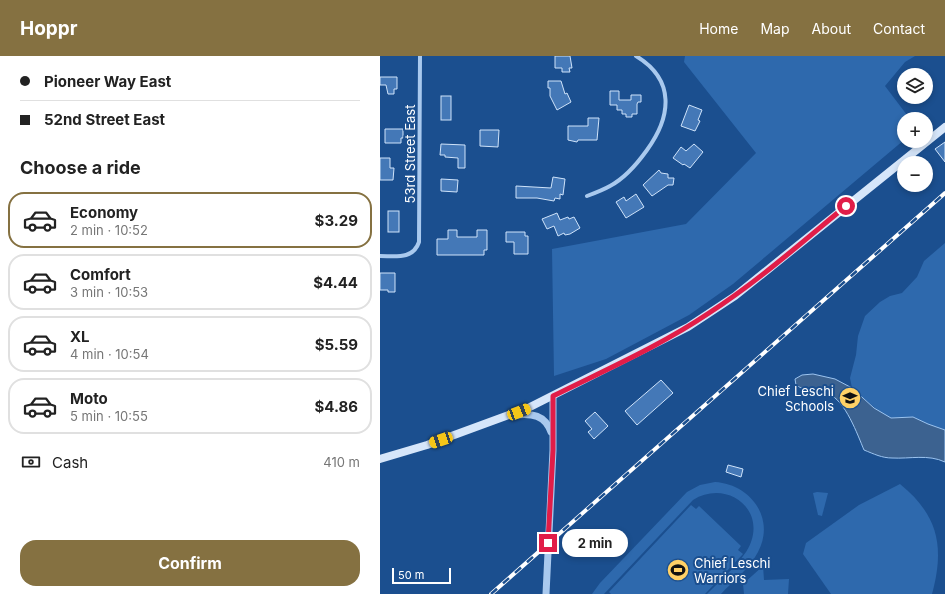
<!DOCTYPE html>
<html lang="en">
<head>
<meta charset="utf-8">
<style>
	body { margin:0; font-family:Inter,sans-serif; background:#f6f6f6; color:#222; height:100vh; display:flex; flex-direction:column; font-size:15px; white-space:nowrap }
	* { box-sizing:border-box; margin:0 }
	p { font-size:13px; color:#767676 }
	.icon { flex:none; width:22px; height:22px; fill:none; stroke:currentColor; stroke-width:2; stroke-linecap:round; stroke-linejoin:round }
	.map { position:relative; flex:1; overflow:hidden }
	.side { display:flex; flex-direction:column; background:#fff; width:380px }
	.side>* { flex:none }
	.top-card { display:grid; align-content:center; height:88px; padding:0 20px; background:#fff }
	.tools { position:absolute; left:517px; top:12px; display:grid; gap:8px }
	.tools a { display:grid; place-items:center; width:36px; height:36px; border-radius:50%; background:#fff; box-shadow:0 2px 6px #0003; font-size:20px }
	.scale { position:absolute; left:12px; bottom:10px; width:59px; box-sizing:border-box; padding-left:4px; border:2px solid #fff; border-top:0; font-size:11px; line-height:14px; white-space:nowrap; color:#fff; -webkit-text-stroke:3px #1b4f8f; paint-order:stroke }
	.end { position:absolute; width:18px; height:18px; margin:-9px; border:5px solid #e11d48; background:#fff; box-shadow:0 0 0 2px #fff }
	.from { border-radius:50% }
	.bubble { position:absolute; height:28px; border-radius:14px; background:#fff; box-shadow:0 2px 6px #0003; font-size:13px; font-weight:700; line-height:28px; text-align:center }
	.car { position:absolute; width:12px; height:24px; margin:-12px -6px; border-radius:5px; box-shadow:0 0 3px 1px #0007; background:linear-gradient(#f5c518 24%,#345 0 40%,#f5c518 0 76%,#345 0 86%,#f5c518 0) }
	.top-card b { display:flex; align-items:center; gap:14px; height:38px; font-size:15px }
	.top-card b+b { border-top:1px solid #e0e0e0 }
	.top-card i { width:10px; height:10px; background:#222 }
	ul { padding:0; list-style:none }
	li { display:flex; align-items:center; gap:12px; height:56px; margin:0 8px 6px; padding:0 12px; border:2px solid #e0e0e0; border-radius:16px }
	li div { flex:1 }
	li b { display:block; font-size:15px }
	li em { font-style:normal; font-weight:700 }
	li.selected { border-color:#857141 }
	li>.icon { width:36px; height:36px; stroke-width:1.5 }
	h2 { padding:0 20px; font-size:18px; line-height:48px }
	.pay { display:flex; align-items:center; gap:10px; height:44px; padding:0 20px; font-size:15px }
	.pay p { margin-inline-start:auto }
	.primary-button { display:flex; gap:8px; margin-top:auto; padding:8px 20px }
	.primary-button a { flex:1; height:46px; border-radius:16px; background:#857141; color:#fff; font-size:16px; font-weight:700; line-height:46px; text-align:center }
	header { display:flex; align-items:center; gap:24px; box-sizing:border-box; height:56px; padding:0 20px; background:#857141; color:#fff }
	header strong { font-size:19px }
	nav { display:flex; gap:22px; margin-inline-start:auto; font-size:14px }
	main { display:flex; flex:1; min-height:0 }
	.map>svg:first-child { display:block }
	.green { fill:#2e69ad }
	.water { fill:#3c6290; stroke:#9cc4f0 }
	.building { fill:#4478b7; stroke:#cfe3fa }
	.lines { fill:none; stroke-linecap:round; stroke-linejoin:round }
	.minor { stroke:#a9c9ee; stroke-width:4 }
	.tertiary { stroke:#a9c9ee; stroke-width:7 }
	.secondary { stroke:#d6e6fa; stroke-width:8 }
	.rail-casing { stroke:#fff; stroke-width:4 }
	.rail { stroke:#1b4f8f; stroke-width:2.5; stroke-dasharray:8; stroke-linecap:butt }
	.route { stroke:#e11d48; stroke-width:5 }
	.labels { text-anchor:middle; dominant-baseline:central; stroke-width:4; stroke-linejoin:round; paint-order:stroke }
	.street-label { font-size:13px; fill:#fff; stroke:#1b4f8f }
	.poi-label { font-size:13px; fill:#fff; stroke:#1b4f8f; text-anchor:end }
</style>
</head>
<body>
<header>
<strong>Hoppr</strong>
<nav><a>Home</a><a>Map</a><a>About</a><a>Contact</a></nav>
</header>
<main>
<section class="side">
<div class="top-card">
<b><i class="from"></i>Pioneer Way East</b>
<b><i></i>52nd Street East</b>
</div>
<h2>Choose a ride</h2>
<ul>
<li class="selected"><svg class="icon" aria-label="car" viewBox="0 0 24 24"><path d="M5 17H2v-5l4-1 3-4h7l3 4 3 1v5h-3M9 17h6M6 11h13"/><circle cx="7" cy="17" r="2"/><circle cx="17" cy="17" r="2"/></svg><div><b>Economy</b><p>2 min · 10:52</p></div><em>$3.29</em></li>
<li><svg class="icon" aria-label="car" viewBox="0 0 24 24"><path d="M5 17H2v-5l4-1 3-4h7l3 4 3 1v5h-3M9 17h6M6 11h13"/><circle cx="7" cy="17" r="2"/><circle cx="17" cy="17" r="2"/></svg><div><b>Comfort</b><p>3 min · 10:53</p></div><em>$4.44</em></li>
<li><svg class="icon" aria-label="car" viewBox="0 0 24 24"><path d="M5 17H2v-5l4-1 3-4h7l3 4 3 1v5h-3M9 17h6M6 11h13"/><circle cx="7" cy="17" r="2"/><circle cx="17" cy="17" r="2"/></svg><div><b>XL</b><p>4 min · 10:54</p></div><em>$5.59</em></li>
<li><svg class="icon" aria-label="car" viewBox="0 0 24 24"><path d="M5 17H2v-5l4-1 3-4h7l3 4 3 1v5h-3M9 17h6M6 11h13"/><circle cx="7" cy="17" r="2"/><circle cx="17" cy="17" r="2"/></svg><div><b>Moto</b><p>5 min · 10:55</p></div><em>$4.86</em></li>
</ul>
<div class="pay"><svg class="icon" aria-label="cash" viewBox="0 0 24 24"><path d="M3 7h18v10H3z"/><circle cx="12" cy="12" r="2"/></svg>Cash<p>410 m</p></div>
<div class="primary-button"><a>Confirm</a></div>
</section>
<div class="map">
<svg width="565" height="538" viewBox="0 0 565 538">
	<rect width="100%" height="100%" fill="#1b4f8f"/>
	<!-- green -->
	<g class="green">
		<path d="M305 0H535L525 6 505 30 530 63H524V84L353 228 309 259 226 303 174 320 172 193 306 168 376 97 304 6Z"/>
		<path d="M565 187V374L548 368 533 361 511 362 502 358 472 332 470 322 476 299 478 280 485 260 500 246 510 240 522 237 537 221 544 205Z"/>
		<path d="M335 426C370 428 396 462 378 496 370 512 353 525 341 538H327C340 525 366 502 371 486 384 450 344 424 313 444L224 538H212L220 527 307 436 320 429Z"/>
		<path d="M520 428C558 459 565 490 552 538H451L423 498 426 487 479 449Z"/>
		<path d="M437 436 448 437 442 460 438 459 433 437Z"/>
		<path d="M311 449 316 453 319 450 361 490 358 494 363 498 325 538H231L229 536Z"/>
		<path d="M383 510 384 524 409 523 408 538H364L363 528Z"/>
	</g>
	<!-- water -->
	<path class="water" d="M433 318 455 323 472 332 494 352 511 362 533 361 548 368 565 374V406C548 398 530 403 512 402 502 402 494 398 484 394 478 380 465 343 448 338 437 335 426 336 416 329L415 323 422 319Z"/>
	<!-- building -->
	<g class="building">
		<path d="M175 0H190L192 12H189L190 16H182V12H175Z"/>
		<path d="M0 21H17V33H14V38H8L6 29H0Z"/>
		<path d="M168 25H181L185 38 187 37 191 46 177 54 170 40V32H168Z"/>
		<path d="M230 35H239V44H251V39H261V46H258L257 48V58H252V61H246V58H242V54H237V49H230Z"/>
		<rect x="61" y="40" width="10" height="24"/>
		<path d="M309 49 322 54 318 64 320 65 315 75 301 70Z"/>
		<path d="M208 62H219L217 84H198L197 86 188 84V70H208Z"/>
		<path d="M5 73H23V82H21V87H5Z"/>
		<path d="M100 74H119L118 91 100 90Z"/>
		<path d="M565 86V106L555 93Z"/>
		<path d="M61 88 85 89V112H78V102L65 101V99H60Z"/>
		<path d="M314 88 323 96 310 112 304 108 303 109 293 102 301 91 306 95Z"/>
		<path d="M0 102H10V112H14L13 124H0Z"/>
		<path d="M279 114 281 117 288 118V122H294L293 129H288L272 140 263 129Z"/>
		<path d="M173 121 185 123 183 139 180 138V143L175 142 174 145 157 142H136V130L171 132Z"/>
		<path d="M61 123 78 124 77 136 61 135Z"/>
		<path d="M256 138 264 151 246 162 236 146 244 141 246 145Z"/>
		<rect x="8" y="155" width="11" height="21"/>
		<path d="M177 157 180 164 188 161 189 163 194 161 200 172 190 178 185 179 184 177 178 180 174 170 167 173 162 163Z"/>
		<path d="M68 174H77V181H97V174H107V194H104V199H57V183H68Z"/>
		<path d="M126 176H145V180H148V198H134V186H126Z"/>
		<path d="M0 217H15V236H8V234H0Z"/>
		<path d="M281 324 293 337 257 369 245 355Z"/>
		<path d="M215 356 228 370 214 383 208 376 212 373 205 365Z"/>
		<path d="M348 409 363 413 361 421 346 416Z"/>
	</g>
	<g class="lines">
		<!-- minor -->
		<g class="minor">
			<path d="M207 140C215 137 223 134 230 130 245 122 257 108 267 94 291 61 296 24 256 0"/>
			<path d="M0 200C15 200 33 204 39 186L40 0"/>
		</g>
		<!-- tertiary -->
		<g class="tertiary">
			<path d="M135 359C152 357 165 359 171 376"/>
			<path d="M166 538 173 394V340"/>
		</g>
		<!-- secondary -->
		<path class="secondary" d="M0 403 47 389 148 352 308 271 355 240 565 71"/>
		<!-- rail casing -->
		<g class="rail-casing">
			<path id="rail" d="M111 538 565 137"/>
		</g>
		<!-- rail -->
		<use href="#rail" class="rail"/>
	</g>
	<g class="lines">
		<!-- route -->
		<path class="route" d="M168 487 173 394V340C225 314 280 290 329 257 377 226 421 187 466 150"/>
	</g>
	<!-- icons -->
	<defs>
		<g id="school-disc" transform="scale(1.15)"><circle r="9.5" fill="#ffd166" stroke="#1b4f8f"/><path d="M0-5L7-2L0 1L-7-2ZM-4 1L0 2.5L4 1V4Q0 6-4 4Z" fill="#111"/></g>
		<g id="stadium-disc" transform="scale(1.15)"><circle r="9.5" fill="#ffd166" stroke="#1b4f8f"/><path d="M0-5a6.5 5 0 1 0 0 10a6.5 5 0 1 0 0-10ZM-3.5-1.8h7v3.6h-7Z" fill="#111"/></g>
	</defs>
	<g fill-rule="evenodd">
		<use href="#school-disc" x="470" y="342"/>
		<use href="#stadium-disc" x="298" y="514"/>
	</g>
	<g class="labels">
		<!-- street labels -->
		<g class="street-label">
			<text transform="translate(30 98) rotate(-90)">53rd Street East</text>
		</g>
		<!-- poi labels -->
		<g class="poi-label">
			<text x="454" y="335">Chief Leschi<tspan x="454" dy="15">Schools</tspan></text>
			<text x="314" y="507" text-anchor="start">Chief Leschi<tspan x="314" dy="15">Warriors</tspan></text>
		</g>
	</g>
</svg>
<div class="tools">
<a><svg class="icon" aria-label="layers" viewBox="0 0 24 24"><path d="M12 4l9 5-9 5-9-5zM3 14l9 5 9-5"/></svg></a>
<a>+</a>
<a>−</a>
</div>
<div class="scale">50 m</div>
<i class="end from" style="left:466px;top:150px"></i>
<i class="end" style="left:168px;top:487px"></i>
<div class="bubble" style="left:182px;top:473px;width:66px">2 min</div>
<i class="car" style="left:139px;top:356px;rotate:69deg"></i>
<i class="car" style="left:61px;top:384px;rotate:251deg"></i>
</div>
</main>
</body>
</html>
